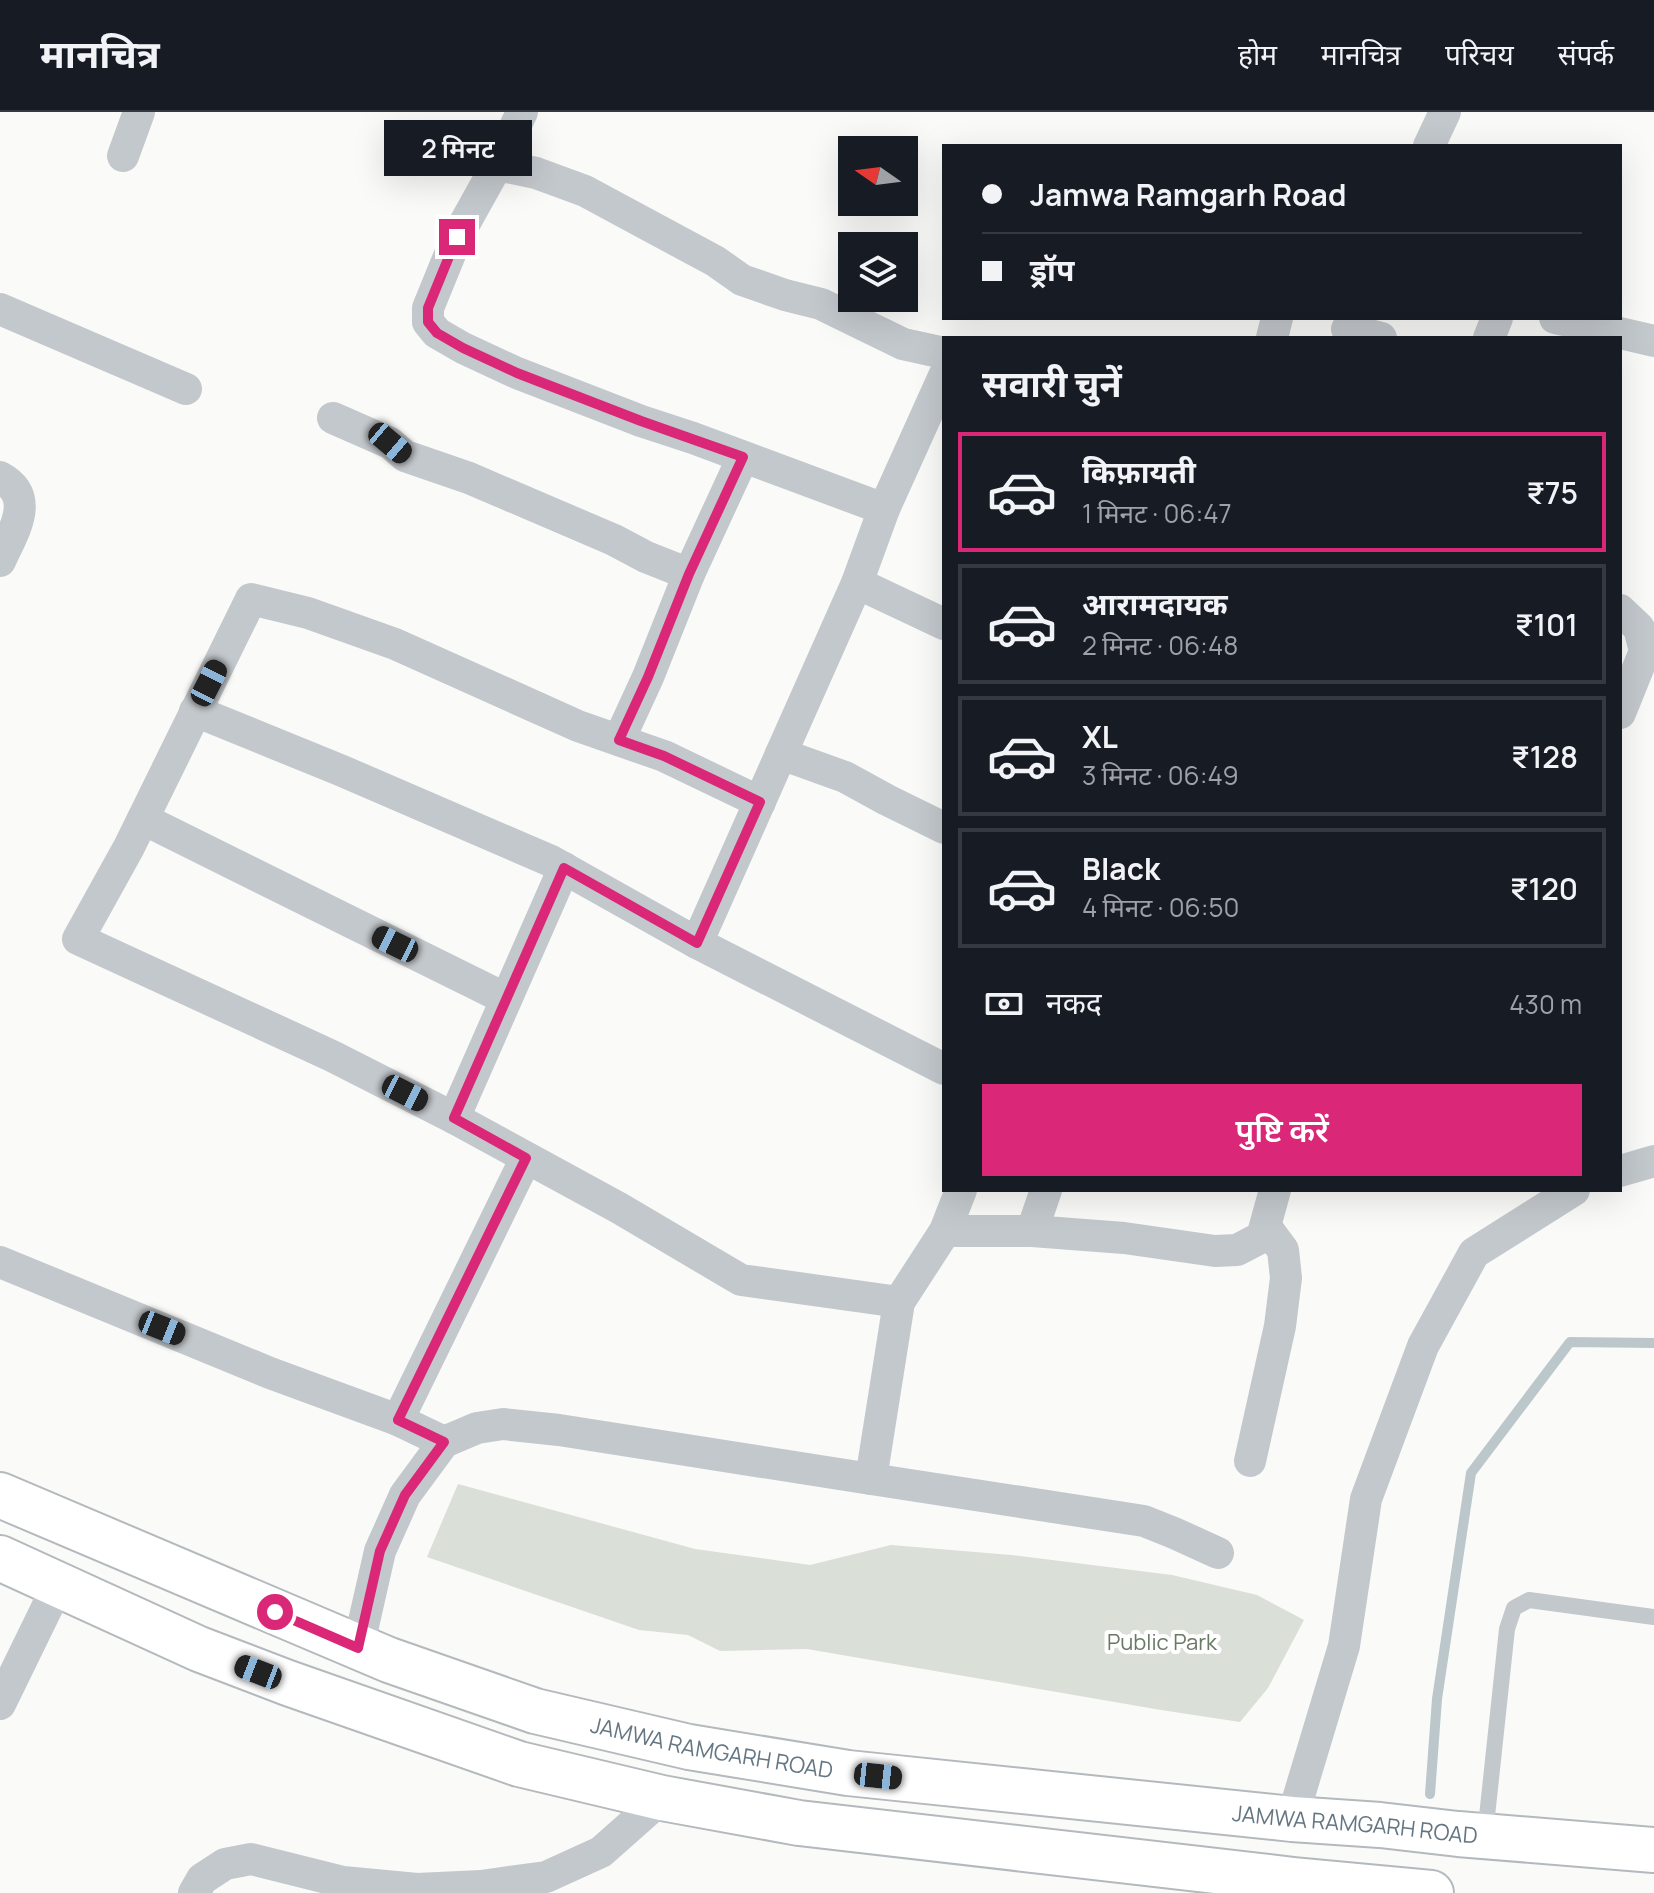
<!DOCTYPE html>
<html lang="hi">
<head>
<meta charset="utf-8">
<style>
	body { margin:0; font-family:Manrope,"Noto Sans Devanagari",sans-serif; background:#242831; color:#f1f3f6; height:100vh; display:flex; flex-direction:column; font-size:30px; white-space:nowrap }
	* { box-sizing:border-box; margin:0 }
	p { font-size:26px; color:#9ea1a6 }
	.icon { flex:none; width:44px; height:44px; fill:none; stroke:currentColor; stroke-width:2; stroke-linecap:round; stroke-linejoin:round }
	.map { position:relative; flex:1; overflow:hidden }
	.details { position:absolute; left:942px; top:224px; width:680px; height:856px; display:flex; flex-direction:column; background:#171b24; border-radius:0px; box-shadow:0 8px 32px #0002 }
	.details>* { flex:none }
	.guide { position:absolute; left:942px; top:32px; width:680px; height:176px; border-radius:0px; box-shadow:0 8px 32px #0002; display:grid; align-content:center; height:176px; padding:0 40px; background:#171b24 }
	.needle { width:52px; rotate:284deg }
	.tools { position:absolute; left:838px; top:24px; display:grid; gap:16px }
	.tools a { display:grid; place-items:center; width:80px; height:80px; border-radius:0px; background:#171b24; box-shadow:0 8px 32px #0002; font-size:40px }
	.end { position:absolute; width:36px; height:36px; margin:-18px; border:10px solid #db2777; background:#fff; box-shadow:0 0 0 4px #fff }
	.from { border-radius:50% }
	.bubble { position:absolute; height:56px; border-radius:0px; background:#171b24; box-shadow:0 8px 32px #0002; font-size:26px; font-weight:600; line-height:56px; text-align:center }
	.car { position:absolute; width:24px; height:48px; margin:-24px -12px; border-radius:10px; box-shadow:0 0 6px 2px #0007; background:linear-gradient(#222 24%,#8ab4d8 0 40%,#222 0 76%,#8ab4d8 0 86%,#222 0) }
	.guide b { display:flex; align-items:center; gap:28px; height:76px; font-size:30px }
	.guide b+b { border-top:2px solid #363941 }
	.guide i { width:20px; height:20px; background:#f1f3f6 }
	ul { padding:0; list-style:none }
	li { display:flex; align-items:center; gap:24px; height:120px; margin:0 16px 12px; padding:0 24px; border:4px solid #363941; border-radius:0px }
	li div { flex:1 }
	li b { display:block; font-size:30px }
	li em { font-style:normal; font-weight:600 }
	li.on { border-color:#db2777 }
	li>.icon { width:72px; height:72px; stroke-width:1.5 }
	h2 { padding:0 40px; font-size:36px; line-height:96px }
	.pay { display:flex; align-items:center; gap:20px; height:88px; padding:0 40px; font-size:30px }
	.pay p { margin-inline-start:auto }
	.cta { display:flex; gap:16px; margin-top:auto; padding:16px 40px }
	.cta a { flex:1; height:92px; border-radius:0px; background:#db2777; color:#fff; font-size:32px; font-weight:600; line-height:92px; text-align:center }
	header { display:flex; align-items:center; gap:48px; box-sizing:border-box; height:112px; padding:0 40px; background:#171b24; border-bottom:2px solid #363941 }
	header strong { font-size:38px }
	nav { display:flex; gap:44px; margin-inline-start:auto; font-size:28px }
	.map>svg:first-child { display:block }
	.green { fill:#dadfd7 }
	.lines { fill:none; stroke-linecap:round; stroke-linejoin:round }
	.stream { stroke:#bbc7cb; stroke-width:10 }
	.highway-casing { stroke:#b4b9bd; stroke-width:48 }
	.lane { stroke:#c3c8cc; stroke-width:16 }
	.street { stroke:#c3c8cc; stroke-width:32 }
	.highway { stroke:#fff; stroke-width:44 }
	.route { stroke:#db2777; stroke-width:10 }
	.labels { text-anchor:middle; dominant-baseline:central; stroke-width:8; stroke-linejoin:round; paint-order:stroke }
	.park-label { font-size:22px; fill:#687a64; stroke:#fff }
	.street-label { font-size:22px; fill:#657683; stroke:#fff }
</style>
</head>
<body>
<header>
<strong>मानचित्र</strong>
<nav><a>होम</a><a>मानचित्र</a><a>परिचय</a><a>संपर्क</a></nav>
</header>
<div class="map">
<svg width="1654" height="1781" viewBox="0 0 1654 1781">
	<rect width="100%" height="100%" fill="#fafaf8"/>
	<!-- green -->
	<path class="green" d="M458 1372 695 1437 810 1453 891 1433 1011 1443 1172 1463 1257 1483 1304 1508 1268 1576 1240 1610 1161 1598 807 1537 720 1539 688 1523 639 1518 427 1445Z"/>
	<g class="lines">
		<!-- stream -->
		<path class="stream" d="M1430 1682 1437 1587 1471 1361 1570 1230 1654 1231"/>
		<!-- highway casing -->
		<g class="highway-casing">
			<g id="highway">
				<path id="s1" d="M0 1383 389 1548 535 1599 689 1635 848 1661 1292 1707 1380 1713 1458 1722 1654 1738"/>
				<path d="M0 1446 199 1537 288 1571 519 1652 662 1686 799 1711 1294 1768 1431 1781"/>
			</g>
		</g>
		<!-- lane -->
		<path class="lane" d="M1485 1723 1507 1517 1514 1496 1529 1488 1654 1505"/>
		<!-- street -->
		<g class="street">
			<path d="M1429 34 1445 0"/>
			<path d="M123 44 139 0"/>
			<path d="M497 53 522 0"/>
			<path d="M0 197 186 277"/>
			<path d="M1555 206 1654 229"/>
			<path d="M1347 217 1381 226"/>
			<path d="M1272 226 1277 206"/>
			<path d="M1489 226 1497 206"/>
			<path d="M333 306 390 331 405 344 469 366 614 428 646 445 689 462"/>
			<path d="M0 365C37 385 13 420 0 449"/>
			<path d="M884 397 944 264"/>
			<path d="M857 471 884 397 693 326 641 309 517 261 463 236 437 221 428 210V196L457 125 497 53 536 61 585 79 715 149 742 168 785 183 821 192 903 232 944 241"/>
			<path d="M1620 498 1639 516 1645 539 1620 601"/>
			<path d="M944 512 857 471 697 831 944 957"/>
			<path d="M195 599 340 658 551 749 697 831"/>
			<path d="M619 628 648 565 689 462 743 345"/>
			<path d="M781 642 845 665 887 688 944 716"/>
			<path d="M760 690 664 644 578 614 395 532 308 501 251 487 129 735 78 827 332 944 454 1006 619 1096 741 1168 899 1190 945 1119"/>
			<path d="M143 707 506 887"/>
			<path d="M454 1006 564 756"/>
			<path d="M1620 1059 1654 1049"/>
			<path d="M961 1078 945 1119H1032L1124 1126 1215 1139 1237 1138 1262 1125 1275 1078"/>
			<path d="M1032 1119 1046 1078"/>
			<path d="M0 1150 270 1261 398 1308 444 1330"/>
			<path d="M899 1190 871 1367 1144 1409 1174 1421 1218 1441"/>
			<path d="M398 1308 526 1046"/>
			<path d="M1250 1349 1280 1214 1286 1166 1283 1138 1266 1115"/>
			<path d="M358 1536 380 1439 405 1383 444 1330 477 1316 503 1312 559 1318 871 1367"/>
			<path d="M0 1592 59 1471"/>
			<path d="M1292 1707 1344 1534 1366 1387 1423 1234 1474 1141 1574 1078"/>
			<path d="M194 1781 202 1767 225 1752 251 1747 343 1770 417 1777 481 1774 546 1765 601 1740 662 1686"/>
		</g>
		<!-- highway -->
		<use href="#highway" class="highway"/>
	</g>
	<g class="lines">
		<!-- route -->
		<path class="route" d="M275 1500 358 1536 380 1439 405 1383 444 1330 398 1308 526 1046 454 1006 564 756 697 831 760 690 664 644 619 628 648 565 689 462 743 345 641 309 517 261 463 236 437 221 428 210V196L457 125"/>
	</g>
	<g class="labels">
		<!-- park labels -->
		<g class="park-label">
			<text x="1162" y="1530">Public Park</text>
		</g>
		<!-- street labels -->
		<g class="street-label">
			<text stroke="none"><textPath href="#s1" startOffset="758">JAMWA RAMGARH ROAD</textPath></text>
			<text stroke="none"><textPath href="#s1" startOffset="1406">JAMWA RAMGARH ROAD</textPath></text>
		</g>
	</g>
</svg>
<div class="tools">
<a><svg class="needle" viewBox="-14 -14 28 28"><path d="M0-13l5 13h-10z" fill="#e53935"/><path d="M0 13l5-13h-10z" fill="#9ea1a6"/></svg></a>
<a><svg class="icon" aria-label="layers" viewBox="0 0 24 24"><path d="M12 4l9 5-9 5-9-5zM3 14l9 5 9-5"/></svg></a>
</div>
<i class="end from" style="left:275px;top:1500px"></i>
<i class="end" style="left:457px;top:125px"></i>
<div class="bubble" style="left:384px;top:8px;width:148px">2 मिनट</div>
<i class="car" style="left:390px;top:331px;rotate:130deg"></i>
<i class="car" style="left:209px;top:571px;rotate:27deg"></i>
<i class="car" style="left:395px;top:832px;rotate:296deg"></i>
<i class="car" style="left:405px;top:981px;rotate:117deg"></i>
<i class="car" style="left:162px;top:1216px;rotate:112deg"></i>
<i class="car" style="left:258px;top:1560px;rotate:291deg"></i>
<i class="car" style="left:878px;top:1664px;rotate:96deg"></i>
<div class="guide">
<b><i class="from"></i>Jamwa Ramgarh Road</b>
<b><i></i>ड्रॉप</b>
</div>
<section class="details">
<h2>सवारी चुनें</h2>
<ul>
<li class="on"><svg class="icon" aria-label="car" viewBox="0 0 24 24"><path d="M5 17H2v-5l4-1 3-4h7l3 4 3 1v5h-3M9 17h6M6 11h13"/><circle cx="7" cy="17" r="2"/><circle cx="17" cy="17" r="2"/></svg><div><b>किफ़ायती</b><p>1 मिनट · 06:47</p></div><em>₹75</em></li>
<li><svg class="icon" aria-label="car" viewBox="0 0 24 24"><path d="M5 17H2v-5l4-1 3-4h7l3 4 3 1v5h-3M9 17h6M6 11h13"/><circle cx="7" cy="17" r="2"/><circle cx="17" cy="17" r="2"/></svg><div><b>आरामदायक</b><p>2 मिनट · 06:48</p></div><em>₹101</em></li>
<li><svg class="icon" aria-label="car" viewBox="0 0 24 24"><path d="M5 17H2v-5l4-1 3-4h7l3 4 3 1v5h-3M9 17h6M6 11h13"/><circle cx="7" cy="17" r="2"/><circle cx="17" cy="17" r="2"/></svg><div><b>XL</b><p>3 मिनट · 06:49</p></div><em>₹128</em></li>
<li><svg class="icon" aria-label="car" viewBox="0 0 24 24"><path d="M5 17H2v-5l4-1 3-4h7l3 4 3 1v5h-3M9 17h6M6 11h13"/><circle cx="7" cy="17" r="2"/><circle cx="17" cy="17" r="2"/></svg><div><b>Black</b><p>4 मिनट · 06:50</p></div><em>₹120</em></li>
</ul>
<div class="pay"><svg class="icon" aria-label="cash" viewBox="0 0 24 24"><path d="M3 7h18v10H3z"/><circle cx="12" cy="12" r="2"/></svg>नकद<p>430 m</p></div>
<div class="cta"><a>पुष्टि करें</a></div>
</section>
</div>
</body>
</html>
